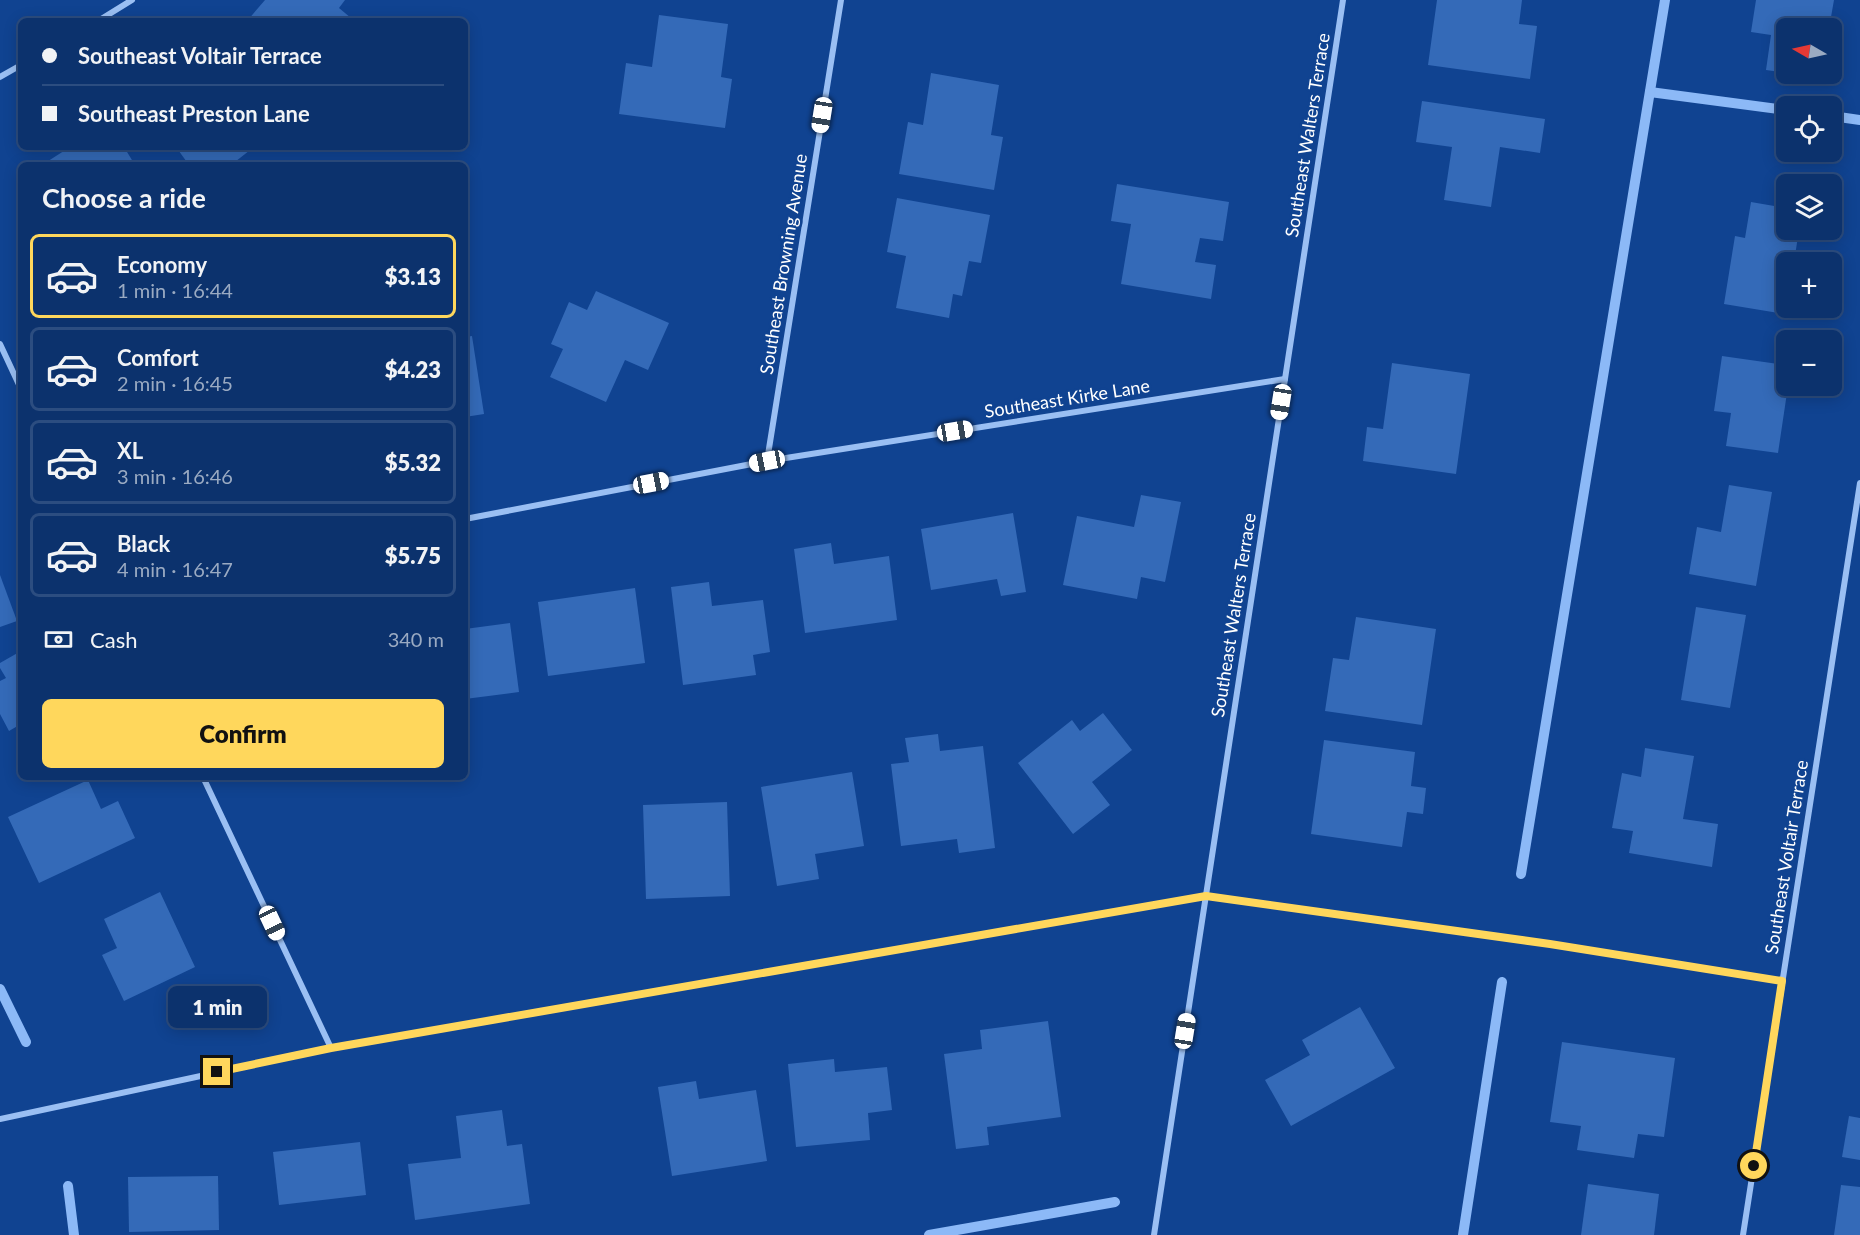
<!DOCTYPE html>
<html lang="en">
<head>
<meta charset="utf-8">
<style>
	body { margin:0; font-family:Lato,sans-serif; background:#1a3e75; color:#f1f3f6; height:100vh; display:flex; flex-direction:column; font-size:22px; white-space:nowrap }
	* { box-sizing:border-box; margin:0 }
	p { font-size:20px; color:#9aaac2 }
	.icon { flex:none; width:33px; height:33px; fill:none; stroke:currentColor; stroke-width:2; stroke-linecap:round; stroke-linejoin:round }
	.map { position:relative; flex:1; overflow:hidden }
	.side { position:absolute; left:18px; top:162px; width:450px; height:618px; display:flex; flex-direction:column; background:#0c326d; border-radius:9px; box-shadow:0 3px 15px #0003,0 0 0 2px #2c4d80 }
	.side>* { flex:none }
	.banner { position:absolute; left:18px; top:18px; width:450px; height:132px; border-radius:9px; box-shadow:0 3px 15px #0003,0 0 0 2px #2c4d80; display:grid; align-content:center; height:132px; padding:0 24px; background:#0c326d }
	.needle { width:39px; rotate:279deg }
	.fabs { position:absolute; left:1776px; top:18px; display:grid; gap:12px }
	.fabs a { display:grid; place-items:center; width:66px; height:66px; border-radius:9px; background:#0c326d; box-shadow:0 3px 15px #0003,0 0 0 2px #2c4d80; font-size:30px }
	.end { position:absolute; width:27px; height:27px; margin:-14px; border:8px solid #ffd75c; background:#111; box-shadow:0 0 0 3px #111 }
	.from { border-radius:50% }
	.bubble { position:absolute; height:42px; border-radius:9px; background:#0c326d; box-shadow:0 3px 15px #0003,0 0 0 2px #2c4d80; font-size:20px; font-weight:800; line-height:42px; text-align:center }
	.car { position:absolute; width:18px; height:36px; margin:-18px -9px; border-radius:8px; box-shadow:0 0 4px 2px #0007; background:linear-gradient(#fff 24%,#345 0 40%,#fff 0 76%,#345 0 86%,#fff 0) }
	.banner b { display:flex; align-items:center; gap:21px; height:57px; font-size:22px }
	.banner b+b { border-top:2px solid #2c4d80 }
	.banner i { width:15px; height:15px; background:#f1f3f6 }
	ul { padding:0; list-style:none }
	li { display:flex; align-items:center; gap:18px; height:84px; margin:0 12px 9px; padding:0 12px; border:3px solid #2c4d80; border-radius:9px }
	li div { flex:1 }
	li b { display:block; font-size:22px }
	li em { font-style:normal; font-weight:800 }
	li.on { border-color:#ffd75c }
	li>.icon { width:54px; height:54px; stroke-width:1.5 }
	h2 { padding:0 24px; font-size:27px; line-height:72px }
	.pay { display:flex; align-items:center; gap:15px; height:66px; padding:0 24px; font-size:22px }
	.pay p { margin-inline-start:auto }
	.button { display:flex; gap:12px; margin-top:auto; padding:12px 24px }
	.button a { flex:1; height:69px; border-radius:9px; background:#ffd75c; color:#111; font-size:24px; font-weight:800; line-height:69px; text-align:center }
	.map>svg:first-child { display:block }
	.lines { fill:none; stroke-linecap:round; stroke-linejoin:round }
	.stream { stroke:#8cb9f7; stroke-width:10 }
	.building { fill:#346ab8 }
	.minor { stroke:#9abff3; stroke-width:6 }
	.route { stroke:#ffd75c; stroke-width:8 }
	.labels { text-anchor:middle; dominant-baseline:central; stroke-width:5; stroke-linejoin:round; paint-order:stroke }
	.street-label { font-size:18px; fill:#fff; stroke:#104391 }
</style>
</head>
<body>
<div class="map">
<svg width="1860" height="1235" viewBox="0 0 1860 1235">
	<rect width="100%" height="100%" fill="#104391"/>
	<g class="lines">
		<!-- stream -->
		<g class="stream">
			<path d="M1650 92 1786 110"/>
			<path d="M1832 116 1860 120"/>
			<path d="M1521 874 1665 0"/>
			<path d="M0 989 26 1042"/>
			<path d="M68 1186 74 1235"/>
			<path d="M929 1235 1115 1202"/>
			<path d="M1463 1235 1502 982"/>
		</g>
	</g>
	<!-- building -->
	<g class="building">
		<path d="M265 0H345L339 8 351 18 349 21H247Z"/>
		<path d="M1437 0H1522L1519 24 1537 26 1530 79 1428 65Z"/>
		<path d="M1756 0H1834L1831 17 1827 16 1825 28H1786V73L1766 70 1771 35 1751 32Z"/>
		<path d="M659 15 728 24 721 77 732 79 725 128 619 114 626 63 652 67Z"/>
		<path d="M931 73 999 85 991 135 1003 137 994 190 899 174 908 122 923 125Z"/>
		<path d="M1422 101 1545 119 1540 153 1500 147 1491 207 1444 200 1452 147 1416 142Z"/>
		<path d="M70 147H124L135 165H42Z"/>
		<path d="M176 147H254L231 165H227L224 161 219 165H189Z"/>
		<path d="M1117 184 1229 202 1223 241 1200 238 1195 262 1216 265 1211 299 1121 284 1131 224 1111 221Z"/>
		<path d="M897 198 990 215 981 263 969 261 962 296 953 294 949 318 896 308 906 256 887 252Z"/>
		<path d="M1751 202 1786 208V230H1799L1794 262H1786L1785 314 1724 304 1735 236 1745 238Z"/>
		<path d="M596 291 669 323 648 370 625 360 606 402 550 377 563 349 551 344 569 302 587 310Z"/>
		<path d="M472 336 484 414 465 417V337Z"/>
		<path d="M1722 356 1786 365V386H1788L1778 453 1726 446 1731 413 1714 411Z"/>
		<path d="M1392 363 1470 374 1456 474 1363 461 1367 427 1383 429Z"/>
		<path d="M1729 485 1772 492 1756 586 1689 574 1697 527 1721 532Z"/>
		<path d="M1141 495 1181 502 1165 582 1141 577 1137 599 1063 585 1077 516 1134 527Z"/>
		<path d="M1013 513 1026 592 1001 596 997 579 931 590 921 529Z"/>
		<path d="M831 543 834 564 889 556 897 620 805 633 794 549Z"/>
		<path d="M0 575 17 621 0 627Z"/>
		<path d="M709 582 712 606 763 600 770 652 753 655 756 675 683 685 671 587Z"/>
		<path d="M635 588 645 663 548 676 538 602Z"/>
		<path d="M1696 607 1746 615 1730 708 1681 700Z"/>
		<path d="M1356 617 1436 629 1422 725 1325 711 1333 658 1349 660Z"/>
		<path d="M510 623 519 692 465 699V629Z"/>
		<path d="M21 651V724L9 731 0 714V681L6 678 0 668V663Z"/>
		<path d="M1103 713 1132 750 1092 782 1110 805 1073 834 1018 763 1072 720 1080 731Z"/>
		<path d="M938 734 940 751 983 746 995 848 959 853 957 839 901 846 891 764 909 762 905 738Z"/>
		<path d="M1324 740 1415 752 1411 786 1426 788 1423 814 1407 812 1402 847 1311 834Z"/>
		<path d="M1645 748 1694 756 1683 819 1718 824 1712 867 1629 853 1633 831 1612 828 1622 773 1641 777Z"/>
		<path d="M852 772 864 846 815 854 819 879 777 886 761 787Z"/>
		<path d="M88 780 101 809 118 801 135 838 39 883 8 817Z"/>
		<path d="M727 802 730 896 646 899 643 805Z"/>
		<path d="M160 892 195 967 124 1001 102 955 117 948 104 919Z"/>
		<path d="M1360 1007 1395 1068 1291 1126 1265 1080 1310 1055 1302 1040Z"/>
		<path d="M1048 1021 1061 1117 987 1127 989 1145 956 1149 944 1054 982 1049 980 1030Z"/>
		<path d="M1562 1042 1675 1058 1664 1137 1638 1134 1634 1158 1577 1150 1581 1126 1550 1122Z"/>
		<path d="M834 1059 835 1072 887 1067 892 1110 868 1113 870 1140 796 1147 788 1064Z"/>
		<path d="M696 1081 699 1099 756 1090 767 1161 672 1176 658 1087Z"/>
		<path d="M502 1110 507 1146 522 1144 530 1204 415 1220 408 1164 461 1158 456 1116Z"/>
		<path d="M1849 1116 1860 1118V1160L1842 1157Z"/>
		<path d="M360 1142 366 1195 279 1205 273 1152Z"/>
		<path d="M218 1176 219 1230 129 1232 128 1177Z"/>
		<path d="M1588 1184 1659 1194 1654 1235H1581Z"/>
		<path d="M1841 1185 1860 1187V1235H1834Z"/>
	</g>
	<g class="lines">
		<!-- minor -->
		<g class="minor">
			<path d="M98 21 132 0"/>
			<path d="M0 77 21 65"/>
			<path d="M0 344 21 389"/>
			<path d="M767 461 841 0"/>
			<path d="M465 519 767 461 1285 379"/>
			<path d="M203 777 331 1048"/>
			<path d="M0 1119 331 1048 1206 896 1550 944 1782 981"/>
			<path d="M1154 1235 1343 0"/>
			<path d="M1743 1235 1860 483"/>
		</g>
	</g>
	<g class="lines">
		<!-- route -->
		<path class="route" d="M217 1072 331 1048 1206 896 1550 944 1782 981 1754 1166"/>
	</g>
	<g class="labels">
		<!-- street labels -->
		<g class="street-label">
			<text transform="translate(1307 135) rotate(-81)">Southeast Walters Terrace</text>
			<text transform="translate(783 264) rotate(-81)">Southeast Browning Avenue</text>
			<text transform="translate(1067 398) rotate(-9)">Southeast Kirke Lane</text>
			<text transform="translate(1233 615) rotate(-81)">Southeast Walters Terrace</text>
			<text transform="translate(1786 857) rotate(-81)">Southeast Voltair Terrace</text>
		</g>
	</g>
</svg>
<div class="fabs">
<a><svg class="needle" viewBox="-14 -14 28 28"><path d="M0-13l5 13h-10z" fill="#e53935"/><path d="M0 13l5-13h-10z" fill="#9aaac2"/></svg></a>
<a><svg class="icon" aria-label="locate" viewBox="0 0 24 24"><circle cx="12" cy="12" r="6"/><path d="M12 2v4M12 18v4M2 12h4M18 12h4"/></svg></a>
<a><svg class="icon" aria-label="layers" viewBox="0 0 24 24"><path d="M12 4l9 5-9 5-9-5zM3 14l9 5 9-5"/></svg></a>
<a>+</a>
<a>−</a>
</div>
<i class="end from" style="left:1754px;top:1166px"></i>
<i class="end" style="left:217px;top:1072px"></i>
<div class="bubble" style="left:168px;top:986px;width:99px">1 min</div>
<i class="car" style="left:822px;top:115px;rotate:189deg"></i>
<i class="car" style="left:1281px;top:402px;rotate:189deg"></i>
<i class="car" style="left:955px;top:431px;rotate:81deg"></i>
<i class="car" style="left:767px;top:461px;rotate:259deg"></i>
<i class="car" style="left:651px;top:483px;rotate:79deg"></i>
<i class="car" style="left:272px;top:923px;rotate:155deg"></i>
<i class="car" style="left:1185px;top:1031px;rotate:9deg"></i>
<div class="banner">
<b><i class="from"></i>Southeast Voltair Terrace</b>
<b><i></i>Southeast Preston Lane</b>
</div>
<section class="side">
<h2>Choose a ride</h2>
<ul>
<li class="on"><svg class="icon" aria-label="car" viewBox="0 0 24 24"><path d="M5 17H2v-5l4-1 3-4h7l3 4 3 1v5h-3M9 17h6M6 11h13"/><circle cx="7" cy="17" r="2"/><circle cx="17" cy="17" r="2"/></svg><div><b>Economy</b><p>1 min · 16:44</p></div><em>$3.13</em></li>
<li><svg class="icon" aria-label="car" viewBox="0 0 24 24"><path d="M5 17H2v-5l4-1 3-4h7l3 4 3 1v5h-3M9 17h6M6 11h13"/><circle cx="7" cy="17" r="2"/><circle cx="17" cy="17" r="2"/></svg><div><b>Comfort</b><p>2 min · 16:45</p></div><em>$4.23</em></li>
<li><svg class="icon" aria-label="car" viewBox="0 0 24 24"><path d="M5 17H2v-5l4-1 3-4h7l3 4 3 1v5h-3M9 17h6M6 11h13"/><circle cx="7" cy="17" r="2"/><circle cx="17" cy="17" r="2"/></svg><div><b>XL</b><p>3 min · 16:46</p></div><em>$5.32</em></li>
<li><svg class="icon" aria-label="car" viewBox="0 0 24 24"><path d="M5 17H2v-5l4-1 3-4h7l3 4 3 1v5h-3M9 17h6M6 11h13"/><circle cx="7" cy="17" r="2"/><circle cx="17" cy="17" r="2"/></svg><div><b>Black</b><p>4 min · 16:47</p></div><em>$5.75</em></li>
</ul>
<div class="pay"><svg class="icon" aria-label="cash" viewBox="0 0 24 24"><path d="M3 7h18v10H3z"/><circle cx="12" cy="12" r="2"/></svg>Cash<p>340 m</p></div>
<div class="button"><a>Confirm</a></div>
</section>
</div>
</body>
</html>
